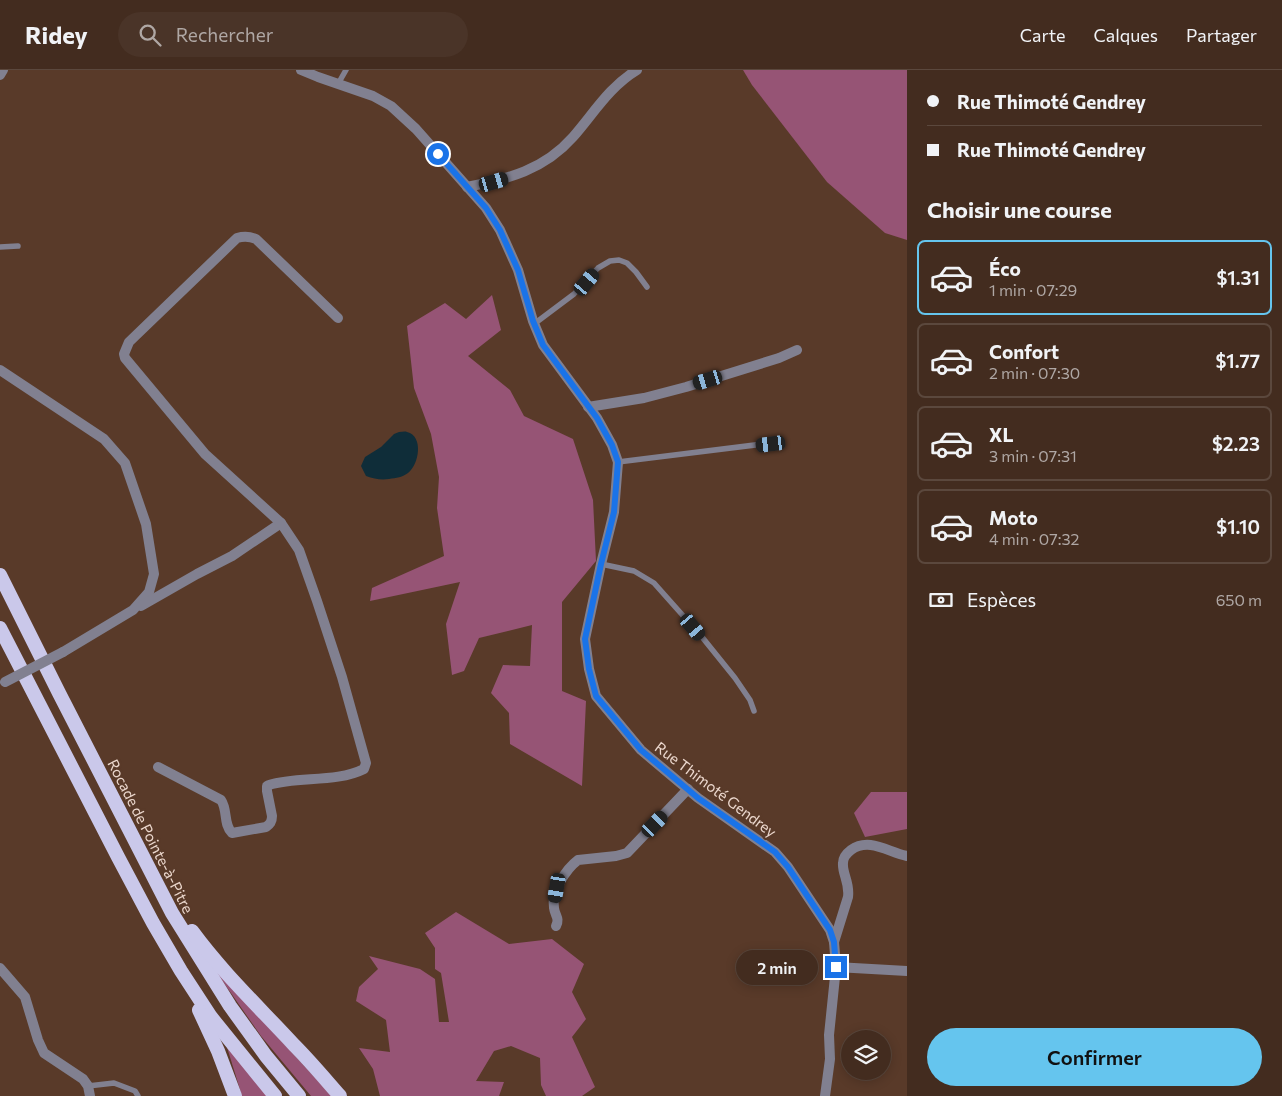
<!DOCTYPE html>
<html lang="fr">
<head>
<meta charset="utf-8">
<style>
	body { margin:0; font-family:Commissioner,sans-serif; background:#4a3428; color:#f1f3f6; height:100vh; display:flex; flex-direction:column; font-size:19px; white-space:nowrap }
	* { box-sizing:border-box; margin:0 }
	p { font-size:16px; color:#afa7a4 }
	.icon { flex:none; width:28px; height:28px; fill:none; stroke:currentColor; stroke-width:2; stroke-linecap:round; stroke-linejoin:round }
	.map { position:relative; flex:1; overflow:hidden }
	.sheet { display:flex; flex-direction:column; background:#432c1f; width:375px }
	.sheet>* { flex:none }
	.hud { display:grid; align-content:center; height:110px; padding:0 20px; background:#432c1f }
	.tools { position:absolute; left:841px; top:960px; display:grid; gap:10px }
	.tools a { display:grid; place-items:center; width:50px; height:50px; border-radius:50%; background:#432c1f; box-shadow:0 2px 12px #0003,0 0 0 1px #5b483d; font-size:25px }
	.end { position:absolute; width:22px; height:22px; margin:-11px; border:6px solid #1a73e8; background:#fff; box-shadow:0 0 0 2px #fff }
	.from { border-radius:50% }
	.bubble { position:absolute; height:35px; border-radius:18px; background:#432c1f; box-shadow:0 2px 12px #0003,0 0 0 1px #5b483d; font-size:16px; font-weight:600; line-height:35px; text-align:center }
	.car { position:absolute; width:15px; height:30px; margin:-15px -8px; border-radius:6px; box-shadow:0 0 4px 1px #0007; background:linear-gradient(#222 24%,#8ab4d8 0 40%,#222 0 76%,#8ab4d8 0 86%,#222 0) }
	.hud b { display:flex; align-items:center; gap:18px; height:48px; font-size:19px }
	.hud b+b { border-top:1px solid #5b483d }
	.hud i { width:12px; height:12px; background:#f1f3f6 }
	ul { padding:0; list-style:none }
	li { display:flex; align-items:center; gap:15px; height:75px; margin:0 10px 8px; padding:0 10px; border:2px solid #5b483d; border-radius:8px }
	li div { flex:1 }
	li b { display:block; font-size:19px }
	li em { font-style:normal; font-weight:600 }
	li.selected { border-color:#65c5ee }
	li>.icon { width:45px; height:45px; stroke-width:1.5 }
	h2 { padding:0 20px; font-size:22px; line-height:60px }
	.pay { display:flex; align-items:center; gap:12px; height:55px; padding:0 20px; font-size:19px }
	.pay p { margin-inline-start:auto }
	.action { display:flex; gap:10px; margin-top:auto; padding:10px 20px }
	.action a { flex:1; height:58px; border-radius:30px; background:#65c5ee; color:#111; font-size:20px; font-weight:600; line-height:58px; text-align:center }
	header { display:flex; align-items:center; gap:30px; box-sizing:border-box; height:70px; padding:0 25px; background:#432c1f; border-bottom:1px solid #5b483d }
	header strong { font-size:24px }
	nav { display:flex; gap:28px; margin-inline-start:auto; font-size:18px }
	.search { width:350px; height:45px; background:#4a3428; display:flex; align-items:center; gap:12px; box-sizing:border-box; padding:0 18px; border-radius:28px; color:#afa7a4; font-size:19px }
	main { display:flex; flex:1; min-height:0 }
	.map>svg:first-child { display:block }
	.green { fill:#965475 }
	.water { fill:#0f2d39 }
	.lines { fill:none; stroke-linecap:round; stroke-linejoin:round }
	.service { stroke:#818090; stroke-width:5.5 }
	.minor { stroke:#818090; stroke-width:10 }
	.trunk { stroke:#cac8ea; stroke-width:14 }
	.minor-bridge { stroke:#818090; stroke-width:10 }
	.route { stroke:#1a73e8; stroke-width:6 }
	.labels { text-anchor:middle; dominant-baseline:central; stroke-width:4.5; stroke-linejoin:round; paint-order:stroke }
	.street-label { font-size:15px; fill:#ecd8ce; stroke:#593a29 }
</style>
</head>
<body>
<header>
<strong>Ridey</strong>
<div class="search"><svg class="icon" aria-label="search" viewBox="0 0 24 24"><circle cx="10" cy="10" r="6"/><path d="M15 15l6 6"/></svg>Rechercher</div>
<nav><a>Carte</a><a>Calques</a><a>Partager</a></nav>
</header>
<main>
<div class="map">
<svg width="907" height="1026" viewBox="0 0 907 1026">
	<rect width="100%" height="100%" fill="#593a29"/>
	<!-- green -->
	<g class="green">
		<path d="M743 0H907V170L885 163 827 112 752 15Z"/>
		<path d="M492 225 501 260 468 286 510 320 524 346 573 369 593 430 596 491 562 532V621L586 631 582 716 510 674 509 643 491 623 503 595 530 596 532 555 479 568 464 601 452 605 446 554 460 512 370 531 372 518 444 486 437 438 439 407 431 364 414 318 407 256 445 233 466 249Z"/>
		<path d="M871 722H907V759L865 767 854 743Z"/>
		<path d="M456 842 509 874 552 869 584 894 572 922 586 949 572 967 595 1017 582 1026H546L541 1015 540 988 511 976 494 981 476 1011 504 1012 499 1026H380L373 999 359 978 390 982 386 950 356 931 359 917 378 899 369 886 420 899 435 909 439 952H449L441 903 435 899V878L425 863Z"/>
		<path d="M212 896 332 1026H311L261 966Z"/>
		<path d="M226 974 267 1026H242Z"/>
	</g>
	<!-- water -->
	<path class="water" d="M399 362C402 362 405 361 407 362 424 366 419 395 408 403 403 407 396 408 389 409 381 410 374 409 366 406L361 396 365 387 381 377 394 364Z"/>
	<g class="lines">
		<!-- service -->
		<g class="service">
			<path d="M338 14 346 0"/>
			<path d="M0 177 18 176"/>
			<path d="M534 254 574 224 598 198 610 191 619 190 627 193 636 202 647 217"/>
			<path d="M618 392 771 373"/>
			<path d="M601 494 634 501 654 513 702 567 735 608 750 630 754 641"/>
			<path d="M88 1016 114 1013 135 1021 138 1026"/>
		</g>
		<!-- minor -->
		<g class="minor">
			<path d="M301 0 318 7 373 26 391 36 416 59 486 138 500 160 518 200 533 251 543 275 597 348 612 375 618 392 614 442 601 494 585 569 589 599 596 626 641 680 698 728 775 782 788 797 830 860 834 872 836 897 829 965 830 989 825 1026"/>
			<path d="M0 5 3 0"/>
			<path d="M467 117C508 109 544 100 573 67 594 43 609 17 637 0"/>
			<path d="M0 300 104 369 125 393 146 454 154 504 149 522 133 540 63 582"/>
			<path d="M588 337 644 328 686 317 779 288 797 280"/>
			<path d="M141 536 197 504 232 486 281 453"/>
			<path d="M158 697 221 730C228 740 223 754 232 763L266 757C270 754 272 752 272 746L267 721V716L269 715C298 706 336 713 364 699L366 693 342 607 317 531 299 480 281 453 205 384 125 288 124 284 129 272 237 168C244 166 249 166 256 169L338 248"/>
			<path d="M556 856C560 848 555 846 554 838 551 822 566 799 578 790L616 786 627 783 688 719"/>
			<path d="M834 872 848 827C850 812 842 804 843 793 843 787 847 783 851 780 869 767 888 782 907 786"/>
			<path d="M836 897 907 901"/>
			<path d="M0 898 25 927 38 970 44 983 83 1009 88 1016 90 1026"/>
		</g>
		<!-- trunk -->
		<g class="trunk">
			<path d="M0 505 59 623 172 843 230 936 266 986 299 1026"/>
			<path d="M0 558 118 787 153 853 181 901 211 947 275 1026"/>
			<path d="M192 861C222 902 259 937 294 975 310 991 325 1009 340 1026"/>
			<path d="M199 940 218 981 235 1026"/>
		</g>
		<!-- minor-bridge -->
		<path class="minor-bridge" d="M5 612 63 582"/>
	</g>
	<g class="lines">
		<!-- route -->
		<path class="route" d="M438 84 486 138 500 160 518 200 533 251 543 275 597 348 612 375 618 392 614 442 601 494 585 569 589 599 596 626 641 680 698 728 775 782 788 797 830 860 834 872 836 897"/>
	</g>
	<g class="labels">
		<!-- street labels -->
		<g class="street-label">
			<text transform="translate(716 719) rotate(37)">Rue Thimoté Gendrey</text>
			<text transform="translate(151 766) rotate(63)">Rocade de Pointe-à-Pitre</text>
		</g>
	</g>
</svg>
<div class="tools">
<a><svg class="icon" aria-label="layers" viewBox="0 0 24 24"><path d="M12 4l9 5-9 5-9-5zM3 14l9 5 9-5"/></svg></a>
</div>
<i class="end from" style="left:438px;top:84px"></i>
<i class="end" style="left:836px;top:897px"></i>
<div class="bubble" style="left:736px;top:880px;width:82px">2 min</div>
<i class="car" style="left:494px;top:112px;rotate:74deg"></i>
<i class="car" style="left:587px;top:212px;rotate:40deg"></i>
<i class="car" style="left:708px;top:310px;rotate:253deg"></i>
<i class="car" style="left:771px;top:374px;rotate:263deg"></i>
<i class="car" style="left:693px;top:557px;rotate:140deg"></i>
<i class="car" style="left:655px;top:754px;rotate:44deg"></i>
<i class="car" style="left:557px;top:818px;rotate:190deg"></i>
</div>
<section class="sheet">
<div class="hud">
<b><i class="from"></i>Rue Thimoté Gendrey</b>
<b><i></i>Rue Thimoté Gendrey</b>
</div>
<h2>Choisir une course</h2>
<ul>
<li class="selected"><svg class="icon" aria-label="car" viewBox="0 0 24 24"><path d="M5 17H2v-5l4-1 3-4h7l3 4 3 1v5h-3M9 17h6M6 11h13"/><circle cx="7" cy="17" r="2"/><circle cx="17" cy="17" r="2"/></svg><div><b>Éco</b><p>1 min · 07:29</p></div><em>$1.31</em></li>
<li><svg class="icon" aria-label="car" viewBox="0 0 24 24"><path d="M5 17H2v-5l4-1 3-4h7l3 4 3 1v5h-3M9 17h6M6 11h13"/><circle cx="7" cy="17" r="2"/><circle cx="17" cy="17" r="2"/></svg><div><b>Confort</b><p>2 min · 07:30</p></div><em>$1.77</em></li>
<li><svg class="icon" aria-label="car" viewBox="0 0 24 24"><path d="M5 17H2v-5l4-1 3-4h7l3 4 3 1v5h-3M9 17h6M6 11h13"/><circle cx="7" cy="17" r="2"/><circle cx="17" cy="17" r="2"/></svg><div><b>XL</b><p>3 min · 07:31</p></div><em>$2.23</em></li>
<li><svg class="icon" aria-label="car" viewBox="0 0 24 24"><path d="M5 17H2v-5l4-1 3-4h7l3 4 3 1v5h-3M9 17h6M6 11h13"/><circle cx="7" cy="17" r="2"/><circle cx="17" cy="17" r="2"/></svg><div><b>Moto</b><p>4 min · 07:32</p></div><em>$1.10</em></li>
</ul>
<div class="pay"><svg class="icon" aria-label="cash" viewBox="0 0 24 24"><path d="M3 7h18v10H3z"/><circle cx="12" cy="12" r="2"/></svg>Espèces<p>650 m</p></div>
<div class="action"><a>Confirmer</a></div>
</section>
</main>
</body>
</html>
